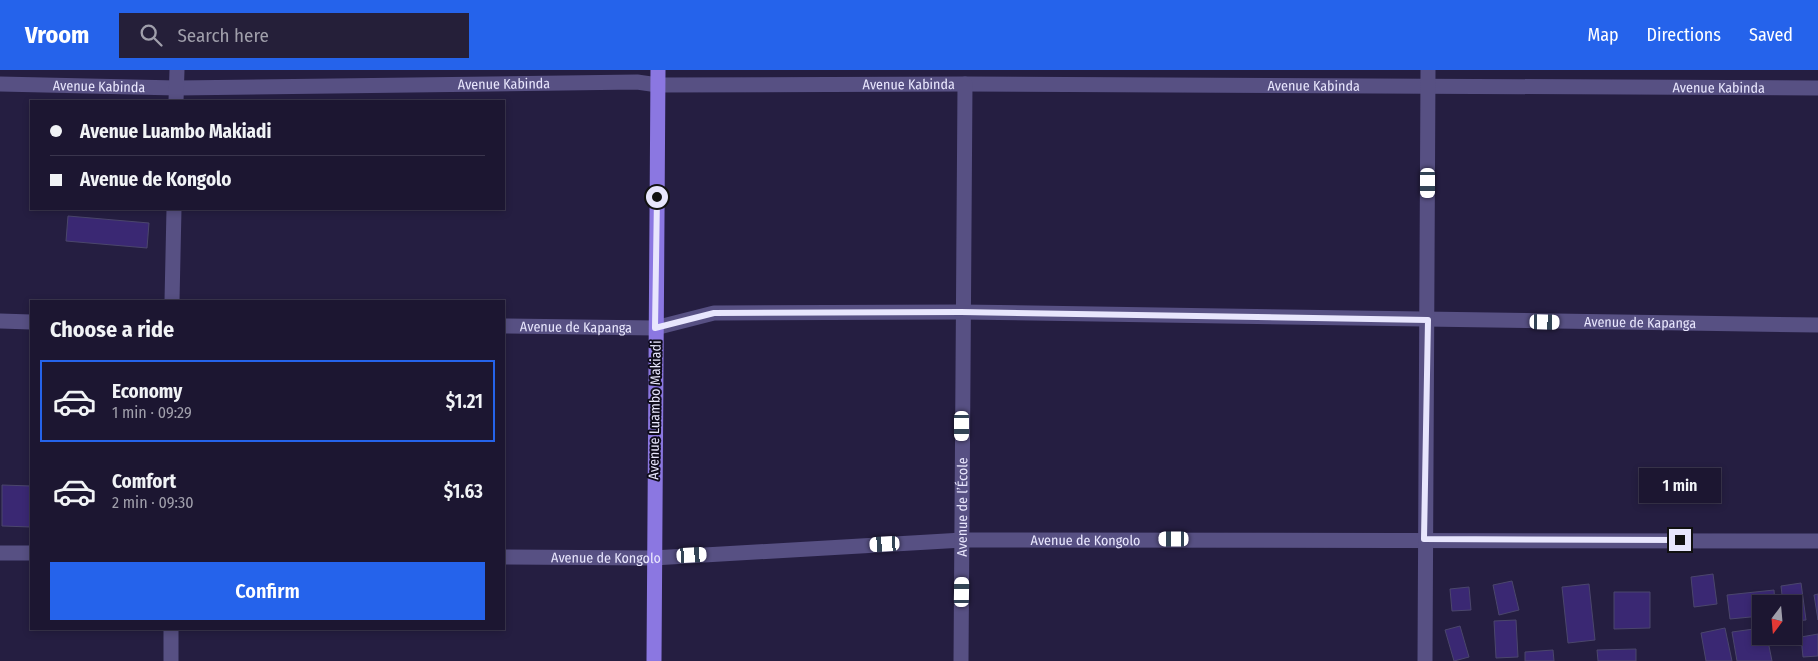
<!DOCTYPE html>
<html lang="en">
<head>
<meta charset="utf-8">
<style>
	body { margin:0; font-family:"Fira Sans Condensed",sans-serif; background:#251f39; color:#f1f3f6; height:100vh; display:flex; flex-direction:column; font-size:19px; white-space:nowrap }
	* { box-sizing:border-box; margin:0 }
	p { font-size:16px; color:#a09fab }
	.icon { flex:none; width:28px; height:28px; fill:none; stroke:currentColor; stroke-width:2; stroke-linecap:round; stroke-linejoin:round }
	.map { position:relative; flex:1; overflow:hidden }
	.panel { position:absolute; left:30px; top:230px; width:475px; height:330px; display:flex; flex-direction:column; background:#1c1631; border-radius:0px; box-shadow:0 2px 8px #0003,0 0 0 1px #3a354d }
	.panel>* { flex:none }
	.guide { position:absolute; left:30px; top:30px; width:475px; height:110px; border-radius:0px; box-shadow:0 2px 8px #0003,0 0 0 1px #3a354d; display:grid; align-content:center; height:110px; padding:0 20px; background:#1c1631 }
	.needle { width:32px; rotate:196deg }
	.controls { position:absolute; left:1752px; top:525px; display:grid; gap:10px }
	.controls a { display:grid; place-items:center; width:50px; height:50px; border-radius:0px; background:#1c1631; box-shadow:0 2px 8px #0003,0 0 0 1px #3a354d; font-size:25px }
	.end { position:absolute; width:22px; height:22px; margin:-11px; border:6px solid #e8e6fd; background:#111; box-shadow:0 0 0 2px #111 }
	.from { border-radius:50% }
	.bubble { position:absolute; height:35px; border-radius:0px; background:#1c1631; box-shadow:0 2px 8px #0003,0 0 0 1px #3a354d; font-size:16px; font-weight:600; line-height:35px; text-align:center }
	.car { position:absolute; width:15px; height:30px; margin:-15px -8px; border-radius:6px; box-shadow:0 0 4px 1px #0007; background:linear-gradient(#fff 24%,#345 0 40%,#fff 0 76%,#345 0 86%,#fff 0) }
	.guide b { display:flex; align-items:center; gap:18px; height:48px; font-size:19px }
	.guide b+b { border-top:1px solid #3a354d }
	.guide i { width:12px; height:12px; background:#f1f3f6 }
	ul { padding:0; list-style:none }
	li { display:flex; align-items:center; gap:15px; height:82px; margin:0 10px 8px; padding:0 10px; border:2px solid transparent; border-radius:0px }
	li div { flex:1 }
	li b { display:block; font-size:19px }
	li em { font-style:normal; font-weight:600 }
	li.on { border-color:#2563eb }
	li>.icon { width:45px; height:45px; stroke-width:1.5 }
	h2 { padding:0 20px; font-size:22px; line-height:60px }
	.action { display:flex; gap:10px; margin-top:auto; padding:10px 20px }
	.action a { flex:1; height:58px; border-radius:0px; background:#2563eb; color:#fff; font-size:20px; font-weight:600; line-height:58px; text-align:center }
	header { display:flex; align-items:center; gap:30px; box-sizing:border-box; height:70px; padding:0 25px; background:#2563eb; color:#fff }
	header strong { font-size:24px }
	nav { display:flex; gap:28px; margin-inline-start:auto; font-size:18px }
	.search { width:350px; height:45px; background:#251f39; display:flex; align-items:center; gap:12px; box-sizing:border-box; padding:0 18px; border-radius:0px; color:#a09fab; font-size:19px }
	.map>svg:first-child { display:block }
	.building { fill:#3a2873; stroke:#4b466c }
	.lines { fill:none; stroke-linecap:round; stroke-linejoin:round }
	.minor { stroke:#575083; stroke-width:15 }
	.major { stroke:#8b77e1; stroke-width:15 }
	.route { stroke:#e8e6fd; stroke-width:6 }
	.labels { text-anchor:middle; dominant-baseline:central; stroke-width:4; stroke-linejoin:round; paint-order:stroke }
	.street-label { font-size:14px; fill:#e8e6fd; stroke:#0e0b1a }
</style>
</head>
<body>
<header>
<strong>Vroom</strong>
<div class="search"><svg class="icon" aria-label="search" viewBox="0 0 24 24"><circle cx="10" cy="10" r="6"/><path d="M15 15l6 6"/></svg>Search here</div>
<nav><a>Map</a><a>Directions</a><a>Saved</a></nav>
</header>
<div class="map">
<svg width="1818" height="591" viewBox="0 0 1818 591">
	<rect width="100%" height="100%" fill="#251e41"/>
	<!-- building -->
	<g class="building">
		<path d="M68 146 149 153 147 178 66 171Z"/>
		<path d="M2 415 31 416V457L2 456Z"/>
		<path d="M1713 504 1717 534 1694 537 1691 507Z"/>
		<path d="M1512 511 1519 540 1499 545 1493 515Z"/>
		<path d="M1801 513 1806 550 1794 551V534H1783L1781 516Z"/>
		<path d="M1589 514 1595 570 1568 573 1562 517Z"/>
		<path d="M1469 517 1471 540 1452 541 1450 519Z"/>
		<path d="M1774 520 1775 534H1761V546L1730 549 1727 525Z"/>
		<path d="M1614 522H1650V558L1614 559Z"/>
		<path d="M1818 524V550L1814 525Z"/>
		<path d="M1516 550 1518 587 1496 588 1494 551Z"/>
		<path d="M1460 556 1469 587 1454 591 1445 560Z"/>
		<path d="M1725 558 1732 591H1706L1701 563Z"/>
		<path d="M1761 558V566H1767L1772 591H1737L1732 562Z"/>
		<path d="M1818 564V586L1803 587 1801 567Z"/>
		<path d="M1636 579V591H1598L1597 580Z"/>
		<path d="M1553 580 1554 591H1525V582Z"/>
	</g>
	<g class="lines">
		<!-- minor -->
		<g class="minor">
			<path id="s1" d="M0 14 177 18 637 12 658 15 965 14 1818 18"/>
			<path d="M176 31 177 0"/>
			<path d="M172 231 174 139"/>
			<path d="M0 251 31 252"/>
			<path id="s2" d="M504 256 655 258 714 243 961 242 1818 255"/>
			<path d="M0 483H31"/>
			<path id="s3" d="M504 487 653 488 963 470 1818 471"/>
			<path d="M171 591V559"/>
			<path id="s4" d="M961 591 965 14"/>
			<path d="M1425 591 1428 0"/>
		</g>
		<!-- major -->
		<path class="major" d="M654 591 658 0"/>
	</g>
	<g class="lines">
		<!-- route -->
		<path class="route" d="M657 127 655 258 714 243 961 242 1428 250 1424 469 1680 470"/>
	</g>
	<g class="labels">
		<!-- street labels -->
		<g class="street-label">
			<text stroke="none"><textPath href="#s1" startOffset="504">Avenue Kabinda</textPath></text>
			<text stroke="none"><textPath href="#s1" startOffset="909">Avenue Kabinda</textPath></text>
			<text stroke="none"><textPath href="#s1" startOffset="1314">Avenue Kabinda</textPath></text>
			<text stroke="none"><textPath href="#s1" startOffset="99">Avenue Kabinda</textPath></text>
			<text stroke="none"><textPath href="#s1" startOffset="1719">Avenue Kabinda</textPath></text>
			<text stroke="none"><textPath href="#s2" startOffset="1138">Avenue de Kapanga</textPath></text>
			<text stroke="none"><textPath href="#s2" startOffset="72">Avenue de Kapanga</textPath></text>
			<text transform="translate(655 340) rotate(-89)">Avenue Luambo Makiadi</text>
			<text stroke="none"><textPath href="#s4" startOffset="154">Avenue de l’École</textPath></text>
			<text stroke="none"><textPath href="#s3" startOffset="582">Avenue de Kongolo</textPath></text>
			<text stroke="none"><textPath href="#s3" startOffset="102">Avenue de Kongolo</textPath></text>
		</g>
	</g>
</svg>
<div class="controls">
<a><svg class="needle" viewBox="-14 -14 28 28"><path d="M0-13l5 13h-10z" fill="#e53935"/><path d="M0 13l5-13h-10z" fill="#a09fab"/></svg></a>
</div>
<i class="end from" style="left:657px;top:127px"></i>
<i class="end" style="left:1680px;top:470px"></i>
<div class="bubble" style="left:1639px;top:398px;width:82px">1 min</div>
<i class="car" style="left:1428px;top:113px;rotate:180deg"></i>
<i class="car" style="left:1545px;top:252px;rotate:91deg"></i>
<i class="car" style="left:962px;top:356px;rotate:180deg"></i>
<i class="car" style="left:1174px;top:469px;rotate:270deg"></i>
<i class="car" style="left:885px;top:474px;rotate:267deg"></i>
<i class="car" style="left:692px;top:485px;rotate:87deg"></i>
<i class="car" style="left:962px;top:522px;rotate:1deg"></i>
<div class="guide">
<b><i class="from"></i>Avenue Luambo Makiadi</b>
<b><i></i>Avenue de Kongolo</b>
</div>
<section class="panel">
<h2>Choose a ride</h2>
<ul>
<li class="on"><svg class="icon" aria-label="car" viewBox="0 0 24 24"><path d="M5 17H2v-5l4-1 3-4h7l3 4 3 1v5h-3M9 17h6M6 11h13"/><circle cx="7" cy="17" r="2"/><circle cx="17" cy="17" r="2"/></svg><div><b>Economy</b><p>1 min · 09:29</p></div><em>$1.21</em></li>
<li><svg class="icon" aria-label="car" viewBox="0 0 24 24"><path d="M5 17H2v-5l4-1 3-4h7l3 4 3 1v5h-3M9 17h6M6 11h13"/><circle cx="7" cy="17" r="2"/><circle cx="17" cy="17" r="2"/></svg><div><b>Comfort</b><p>2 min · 09:30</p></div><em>$1.63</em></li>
</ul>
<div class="action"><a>Confirm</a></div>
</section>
</div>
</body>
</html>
